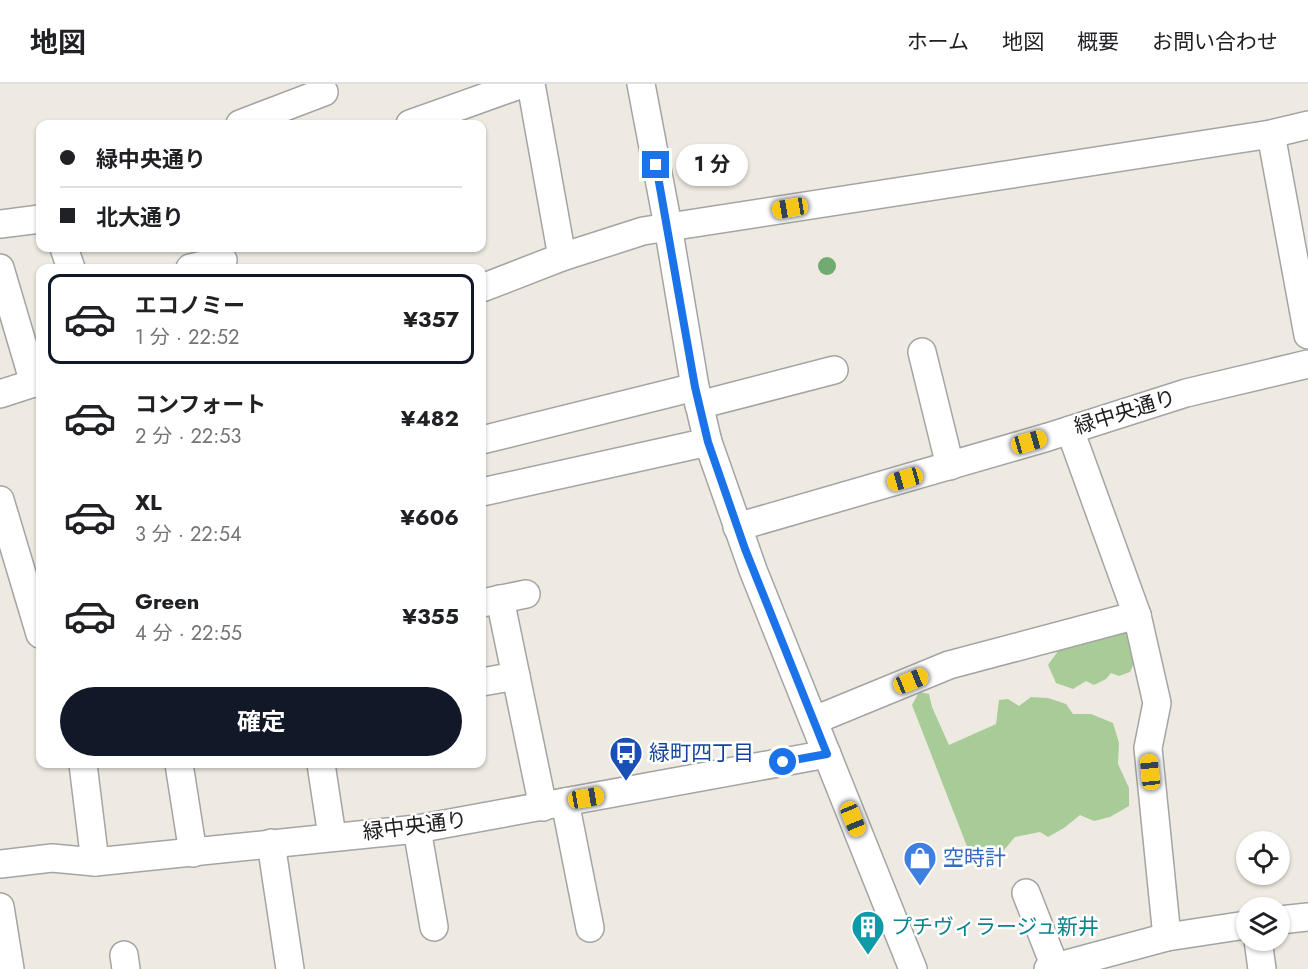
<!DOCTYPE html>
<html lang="ja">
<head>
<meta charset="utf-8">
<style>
	body { margin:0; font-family:Jost,"Noto Sans JP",sans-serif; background:#f2f2f2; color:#202124; height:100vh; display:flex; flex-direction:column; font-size:22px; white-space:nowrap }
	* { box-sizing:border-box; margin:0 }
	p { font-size:20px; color:#757577 }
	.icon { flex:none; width:33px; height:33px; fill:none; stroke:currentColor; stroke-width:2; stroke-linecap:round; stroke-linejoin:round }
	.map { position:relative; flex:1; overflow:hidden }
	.panel { position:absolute; left:36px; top:180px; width:450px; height:504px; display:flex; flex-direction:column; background:#fff; border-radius:12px; box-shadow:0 2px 4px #0004 }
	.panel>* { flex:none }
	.top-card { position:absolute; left:36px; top:36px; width:450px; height:132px; border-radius:12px; box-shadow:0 2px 4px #0004; display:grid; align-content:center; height:132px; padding:0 24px; background:#fff }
	.tools { position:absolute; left:1236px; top:747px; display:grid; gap:12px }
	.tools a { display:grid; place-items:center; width:54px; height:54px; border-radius:50%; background:#fff; box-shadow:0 2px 4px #0004; font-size:30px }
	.end { position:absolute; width:27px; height:27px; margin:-14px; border:8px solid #1a73e8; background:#fff; box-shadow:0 0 0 3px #fff }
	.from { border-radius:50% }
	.bubble { position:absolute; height:42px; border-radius:21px; background:#fff; box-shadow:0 2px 4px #0004; font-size:20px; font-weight:700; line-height:42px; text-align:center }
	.car { position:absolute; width:18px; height:36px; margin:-18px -9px; border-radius:8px; box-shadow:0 0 4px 2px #0007; background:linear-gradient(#f5c518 24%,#345 0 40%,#f5c518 0 76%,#345 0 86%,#f5c518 0) }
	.top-card b { display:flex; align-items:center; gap:21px; height:57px; font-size:22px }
	.top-card b+b { border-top:2px solid #e0e0e0 }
	.top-card i { width:15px; height:15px; background:#202124 }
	ul { padding:10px 0 0; list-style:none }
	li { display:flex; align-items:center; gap:18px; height:90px; margin:0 12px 9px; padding:0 12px; border:3px solid transparent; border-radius:12px }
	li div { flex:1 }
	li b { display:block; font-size:22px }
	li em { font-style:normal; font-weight:700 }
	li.on { border-color:#111827 }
	li>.icon { width:54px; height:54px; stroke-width:1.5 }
	.action { display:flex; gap:12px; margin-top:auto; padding:12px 24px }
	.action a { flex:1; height:69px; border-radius:36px; background:#111827; color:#fff; font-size:24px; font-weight:700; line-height:69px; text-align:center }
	header { display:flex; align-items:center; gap:36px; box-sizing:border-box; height:84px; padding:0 30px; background:#fff; border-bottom:2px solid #e0e0e0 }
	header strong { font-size:28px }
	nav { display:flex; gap:33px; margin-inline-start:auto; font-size:21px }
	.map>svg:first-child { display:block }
	.forest { fill:#a8cc98 }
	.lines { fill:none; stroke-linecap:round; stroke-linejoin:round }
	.minor-casing { stroke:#a4a4a4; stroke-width:30 }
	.minor { stroke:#fff; stroke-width:27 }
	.tree { fill:#72ab71 }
	.route { stroke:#1a73e8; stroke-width:8 }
	.labels { text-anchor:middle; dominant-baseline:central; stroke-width:5; stroke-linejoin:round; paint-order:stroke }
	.street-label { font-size:21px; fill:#1d1d1d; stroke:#fff }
	.transit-label { font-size:21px; fill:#164399; stroke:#fff; text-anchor:start }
	.shop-label { font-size:21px; fill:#366cbe; stroke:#fff; text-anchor:start }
	.culture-label { font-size:21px; fill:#0d838f; stroke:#fff; text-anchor:start }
</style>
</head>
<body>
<header>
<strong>地図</strong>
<nav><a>ホーム</a><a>地図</a><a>概要</a><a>お問い合わせ</a></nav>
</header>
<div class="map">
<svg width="1308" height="885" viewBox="0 0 1308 885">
	<rect width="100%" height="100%" fill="#eeeae2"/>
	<!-- forest -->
	<g class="forest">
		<path d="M1121 542 1134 551 1138 570 1130 588 1119 592 1111 589 1106 595 1094 601 1086 597 1073 605 1056 599 1048 581 1058 567 1069 563 1075 555Z"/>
		<path d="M919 608 929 610 932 623 949 661 996 640 999 616 1008 615 1019 622 1031 613 1048 614 1066 620 1073 630H1091L1113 639 1119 659 1118 680 1129 704V722L1110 733 1094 737 1080 731 1064 744 1048 753 1040 748 1015 753 998 773 983 779 968 765 912 621Z"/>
	</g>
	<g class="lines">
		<!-- minor casing -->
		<g class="minor-casing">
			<g id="minor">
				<path d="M531 0 562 173"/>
				<path d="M641 0 668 142 695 303 708 358 753 486 913 885"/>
				<path d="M240 40 324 8"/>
				<path d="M410 40 522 0"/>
				<path d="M1271 50 1308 251"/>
				<path d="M0 140 40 135"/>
				<path d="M64 164 71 184"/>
				<path d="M0 184 34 299"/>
				<path d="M190 184 223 176"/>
				<path d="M482 204 562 173 643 147 1271 50 1308 41"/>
				<path d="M922 268 950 382"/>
				<path d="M0 310 40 297"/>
				<path d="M699 321 834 286"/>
				<path d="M1070 346 1137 531 1157 619 1148 664 1167 853"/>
				<path d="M482 356 695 303"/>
				<path d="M482 408 708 358"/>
				<path d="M0 416 40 550"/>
				<path d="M737 443 1048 353 1186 309 1308 280"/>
				<path d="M500 515 543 723"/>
				<path d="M482 519 526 510"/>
				<path d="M482 598 516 592"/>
				<path d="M815 636 949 581 1137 531"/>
				<path d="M83 680 95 778"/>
				<path d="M179 680 193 769"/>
				<path d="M321 680 332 752"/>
				<path d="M565 718 590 844"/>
				<path d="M417 745 434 843"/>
				<path d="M271 759 290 885"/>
				<path d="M0 780 52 774 95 778 417 745 827 670"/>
				<path d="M1026 809 1055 883"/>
				<path d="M0 823 10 885"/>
				<path d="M1280 836 1308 833"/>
				<path d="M1258 856 1262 885"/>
				<path d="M124 871 126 885"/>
				<path d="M1048 885 1167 853 1246 841"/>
			</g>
		</g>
		<!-- minor -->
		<use href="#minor" class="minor"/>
	</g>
	<!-- trees -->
	<circle class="tree" cx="827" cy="182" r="9"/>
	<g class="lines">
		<!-- route -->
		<path class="route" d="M656 81 695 303 708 358 745 465 827 670 783 678"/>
	</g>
	<!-- icons -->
	<defs>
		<g id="bus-pin" transform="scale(1.725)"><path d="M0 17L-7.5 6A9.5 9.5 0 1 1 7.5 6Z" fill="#1a4fb4" stroke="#fff"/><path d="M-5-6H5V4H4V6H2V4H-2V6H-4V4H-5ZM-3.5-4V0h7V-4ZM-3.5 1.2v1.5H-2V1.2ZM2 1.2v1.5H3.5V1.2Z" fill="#fff"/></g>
		<g id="shop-pin" transform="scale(1.725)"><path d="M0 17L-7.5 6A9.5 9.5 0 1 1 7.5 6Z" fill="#3f7fe0" stroke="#fff"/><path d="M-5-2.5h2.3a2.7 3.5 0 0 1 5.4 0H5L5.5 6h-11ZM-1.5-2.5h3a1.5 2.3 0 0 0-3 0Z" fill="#fff"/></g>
		<g id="building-pin" transform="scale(1.725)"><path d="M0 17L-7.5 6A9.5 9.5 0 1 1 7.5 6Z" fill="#0f9aa8" stroke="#fff"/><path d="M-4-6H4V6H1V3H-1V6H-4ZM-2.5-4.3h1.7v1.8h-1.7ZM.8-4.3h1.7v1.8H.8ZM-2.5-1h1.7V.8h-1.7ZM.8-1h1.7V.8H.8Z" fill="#fff"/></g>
	</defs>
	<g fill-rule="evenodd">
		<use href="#bus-pin" x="626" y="669"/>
		<use href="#shop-pin" x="920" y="774"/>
		<use href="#building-pin" x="868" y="843"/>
	</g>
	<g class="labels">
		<!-- street labels -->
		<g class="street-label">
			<text transform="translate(1125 328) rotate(-17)">緑中央通り</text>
			<text transform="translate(415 742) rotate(-7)">緑中央通り</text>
		</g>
		<!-- transit labels -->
		<g class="transit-label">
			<text x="649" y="669">緑町四丁目</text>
		</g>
		<!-- shop labels -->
		<g class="shop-label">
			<text x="943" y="774">空時計</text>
		</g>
		<!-- culture labels -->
		<g class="culture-label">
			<text x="891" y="843">プチヴィラージュ新井</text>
		</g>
	</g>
</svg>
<div class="tools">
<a><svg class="icon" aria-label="locate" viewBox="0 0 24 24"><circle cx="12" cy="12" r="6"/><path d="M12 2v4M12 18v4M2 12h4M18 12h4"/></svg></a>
<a><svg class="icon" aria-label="layers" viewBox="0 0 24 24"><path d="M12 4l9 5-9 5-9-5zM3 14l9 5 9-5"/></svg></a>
</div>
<i class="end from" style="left:783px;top:678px"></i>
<i class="end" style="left:656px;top:81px"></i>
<div class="bubble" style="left:676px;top:60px;width:72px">1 分</div>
<i class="car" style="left:790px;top:124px;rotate:261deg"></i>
<i class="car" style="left:1029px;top:358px;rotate:74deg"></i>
<i class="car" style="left:905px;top:395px;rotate:254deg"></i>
<i class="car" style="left:911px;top:597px;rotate:68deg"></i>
<i class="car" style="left:1150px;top:688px;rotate:354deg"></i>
<i class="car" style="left:586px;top:714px;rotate:80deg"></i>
<i class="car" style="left:853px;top:735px;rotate:158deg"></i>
<div class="top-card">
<b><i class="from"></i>緑中央通り</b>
<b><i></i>北大通り</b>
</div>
<section class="panel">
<ul>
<li class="on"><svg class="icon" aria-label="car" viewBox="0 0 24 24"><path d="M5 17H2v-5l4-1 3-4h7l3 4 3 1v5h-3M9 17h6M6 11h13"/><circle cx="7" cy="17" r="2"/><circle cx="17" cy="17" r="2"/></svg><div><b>エコノミー</b><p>1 分 · 22:52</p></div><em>¥357</em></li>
<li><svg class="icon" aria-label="car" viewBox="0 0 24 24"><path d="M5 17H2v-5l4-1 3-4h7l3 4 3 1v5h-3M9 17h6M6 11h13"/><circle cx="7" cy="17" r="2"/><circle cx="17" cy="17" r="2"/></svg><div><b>コンフォート</b><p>2 分 · 22:53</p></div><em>¥482</em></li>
<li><svg class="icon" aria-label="car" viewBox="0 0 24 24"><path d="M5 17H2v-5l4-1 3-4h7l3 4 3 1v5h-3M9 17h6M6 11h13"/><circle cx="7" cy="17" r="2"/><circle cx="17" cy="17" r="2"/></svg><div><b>XL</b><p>3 分 · 22:54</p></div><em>¥606</em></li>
<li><svg class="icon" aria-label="car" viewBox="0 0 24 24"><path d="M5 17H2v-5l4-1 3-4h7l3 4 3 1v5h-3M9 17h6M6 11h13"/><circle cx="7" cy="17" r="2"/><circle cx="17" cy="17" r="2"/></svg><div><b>Green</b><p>4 分 · 22:55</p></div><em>¥355</em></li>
</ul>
<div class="action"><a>確定</a></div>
</section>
</div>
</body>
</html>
